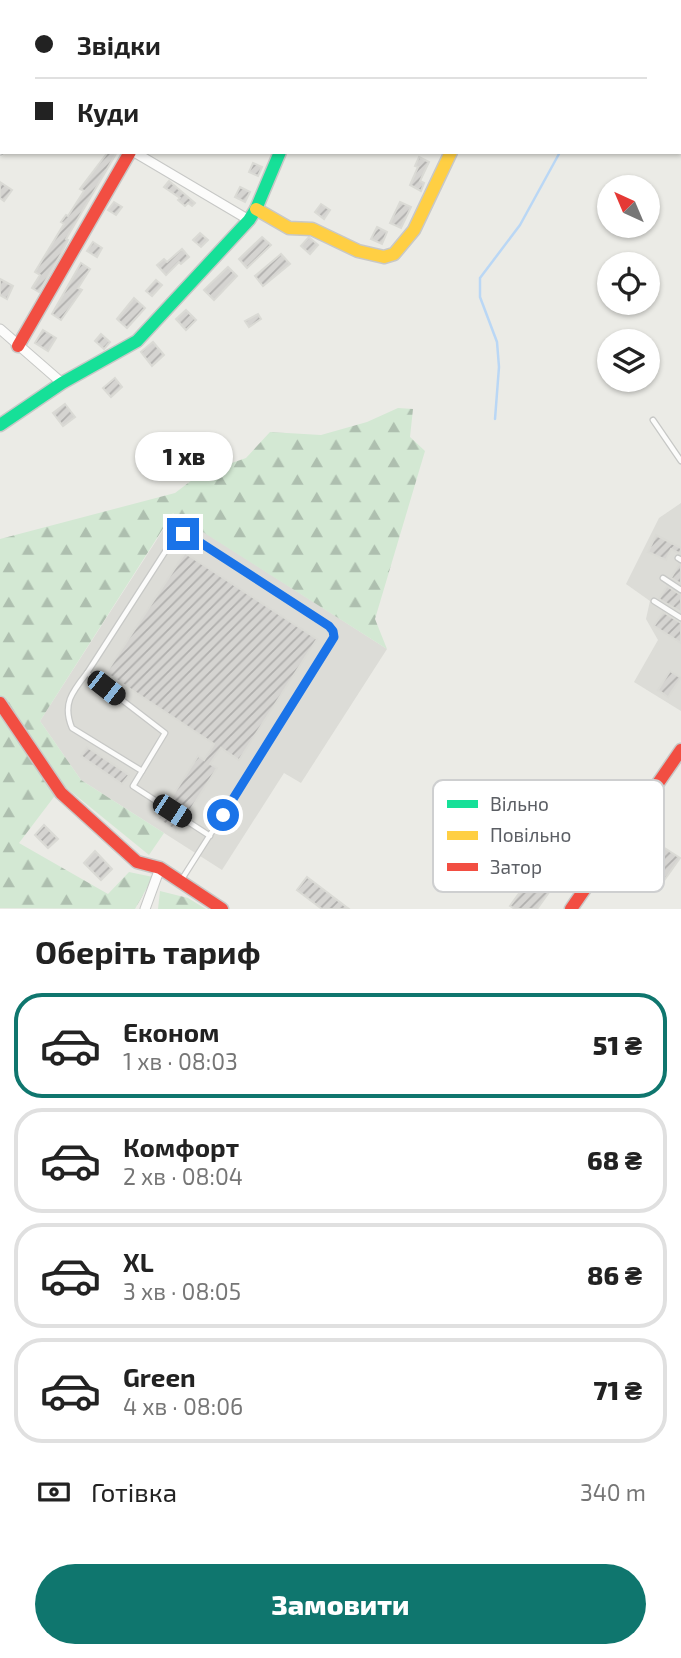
<!DOCTYPE html>
<html lang="uk">
<head>
<meta charset="utf-8">
<style>
	body { margin:0; font-family:"Exo 2",sans-serif; background:#f2f2f2; color:#222; height:100vh; display:flex; flex-direction:column; font-size:26px; white-space:nowrap }
	* { box-sizing:border-box; margin:0 }
	p { font-size:23px; color:#767676 }
	.icon { flex:none; width:38px; height:38px; fill:none; stroke:currentColor; stroke-width:2; stroke-linecap:round; stroke-linejoin:round }
	.map { position:relative; height:909px; overflow:hidden }
	.details { display:flex; flex-direction:column; background:#fff; flex:1 }
	.details>* { flex:none }
	.top-card { position:absolute; left:0px; top:0px; width:682px; height:154px; box-shadow:0 2px 5px #0004; display:grid; align-content:center; height:154px; padding:0 35px; background:#fff }
	.needle { width:46px; rotate:316deg }
	.buttons { position:absolute; left:597px; top:175px; display:grid; gap:14px }
	.buttons a { display:grid; place-items:center; width:63px; height:63px; border-radius:50%; background:#fff; box-shadow:0 2px 5px #0004; font-size:35px }
	.end { position:absolute; width:32px; height:32px; margin:-16px; border:9px solid #1a73e8; background:#fff; box-shadow:0 0 0 4px #fff }
	.from { border-radius:50% }
	.bubble { position:absolute; height:49px; border-radius:24px; background:#fff; box-shadow:0 2px 5px #0004; font-size:23px; font-weight:800; line-height:49px; text-align:center }
	.car { position:absolute; width:21px; height:42px; margin:-21px -10px; border-radius:9px; box-shadow:0 0 5px 2px #0007; background:linear-gradient(#222 24%,#8ab4d8 0 40%,#222 0 76%,#8ab4d8 0 86%,#222 0) }
	.top-card b { display:flex; align-items:center; gap:24px; height:66px; font-size:26px }
	.top-card b+b { border-top:2px solid #e0e0e0 }
	.top-card i { width:18px; height:18px; background:#222 }
	ul { padding:0; list-style:none }
	li { display:flex; align-items:center; gap:21px; height:105px; margin:0 14px 10px; padding:0 21px; border:4px solid #e0e0e0; border-radius:28px }
	li div { flex:1 }
	li b { display:block; font-size:26px }
	li em { font-style:normal; font-weight:800 }
	li.active { border-color:#0f766e }
	li>.icon { width:63px; height:63px; stroke-width:1.5 }
	h2 { padding:0 35px; font-size:32px; line-height:84px }
	.pay { display:flex; align-items:center; gap:18px; height:77px; padding:0 35px; font-size:26px }
	.pay p { margin-inline-start:auto }
	.primary-button { display:flex; gap:14px; margin-top:auto; padding:14px 35px }
	.primary-button a { flex:1; height:80px; border-radius:42px; background:#0f766e; color:#fff; font-size:28px; font-weight:800; line-height:80px; text-align:center }
	.map>svg:first-child { display:block }
	.industrial { fill:#dcdcd7 }
	.forest { fill:url(#forest-firs) }
	.lines { fill:none; stroke-linecap:round; stroke-linejoin:round }
	.stream { stroke:#bad7f5; stroke-width:2.5 }
	.building { fill:url(#building-hatch); stroke:#dadad5; stroke-width:2 }
	.lane-casing { stroke:#c7c8c6; stroke-width:7 }
	.street-casing { stroke:#c7c8c6; stroke-width:11 }
	.fast-casing { stroke:#c8c8c7; stroke-width:15 }
	.slow-casing { stroke:#c8c8c7; stroke-width:15 }
	.jam-casing { stroke:#c8c8c7; stroke-width:15 }
	.lane { stroke:#fcfcfb; stroke-width:4.5 }
	.street { stroke:#fcfcfb; stroke-width:9 }
	.fast { stroke:#16e098; stroke-width:12 }
	.slow { stroke:#ffcf43; stroke-width:12 }
	.jam { stroke:#f24e42; stroke-width:12 }
	.route { stroke:#1a73e8; stroke-width:9 }
	.key { fill:#fff; stroke:#cecfd0; stroke-width:2 }
	.key-label { font-size:19px; fill:#5b5e64 }
</style>
</head>
<body>
<div class="map">
<svg width="681" height="909" viewBox="0 0 681 909">
	<defs>
		<pattern id="forest-firs" width="22" height="20" patternUnits="userSpaceOnUse" patternTransform="scale(1.75)"><rect width="22" height="20" fill="#d3e8d3"/><path d="M5 1l3.5 6h-7zM16 11l3.5 6h-7z" fill="#aebfaf"/></pattern>
		<pattern id="building-hatch" width="6" height="6" patternUnits="userSpaceOnUse" patternTransform="scale(1.75)"><rect width="6" height="6" fill="#d5d4d1"/><path d="M-1 1l2-2M0 6l6-6M5 7l2-2" fill="none" stroke="#b0afad"/></pattern>
	</defs>
	<rect width="100%" height="100%" fill="#ebebe6"/>
	<!-- industrial -->
	<g class="industrial">
		<path d="M681 503V711L634 682 658 640 646 619 650 601 626 584 659 518Z"/>
		<path d="M174 513 387 649 301 783 284 773 222 870 81 780 40 721Z"/>
	</g>
	<!-- forest -->
	<g class="forest">
		<path d="M398 408 413 409 410 437 425 451 375 619 387 649 173 513 40 721 81 780 164 833 149 855 63 785 19 843 108 894 129 872 153 877 135 909 0 908V539L175 493 200 474 246 458 270 432 321 435 367 422Z"/>
		<path d="M160 891 188 898 206 909H158Z"/>
	</g>
	<g class="lines">
		<!-- stream -->
		<g class="stream">
			<path d="M668 2V0"/>
			<path d="M495 419 499 367 497 342 480 297V278L520 225 560 152"/>
		</g>
	</g>
	<!-- building -->
	<g class="building">
		<path d="M108 152H117L66 239 68 240 61 254 39 292 32 288 40 275 35 272 64 224 61 222 66 215 68 216 84 191 80 189Z"/>
		<path d="M419 157 429 162 420 181 424 183 421 191 410 185 418 167 415 166Z"/>
		<path d="M253 163 262 167 258 176 249 172Z"/>
		<path d="M169 181 195 203 192 206 188 203 185 206 178 200 180 198 164 187Z"/>
		<path d="M0 182 12 190 4 201 0 198Z"/>
		<path d="M240 187 250 192 245 202 235 197Z"/>
		<path d="M114 202 122 207 116 215 108 210Z"/>
		<path d="M400 202 411 207 401 228 390 223Z"/>
		<path d="M321 204 330 210 324 219 315 212Z"/>
		<path d="M377 227 387 232 382 244 371 239Z"/>
		<path d="M200 233 208 240 201 247 193 240Z"/>
		<path d="M262 237 271 245 247 268 239 259Z"/>
		<path d="M309 237 318 245 310 254 301 246Z"/>
		<path d="M93 242 102 248 97 257 87 251Z"/>
		<path d="M182 249 189 257 181 264 179 262 166 275 157 265 164 259 167 262Z"/>
		<path d="M281 254 290 264 263 286 255 276Z"/>
		<path d="M81 263 90 269 78 288 82 290 61 320 52 314Z"/>
		<path d="M228 267 237 276 214 300 204 290Z"/>
		<path d="M0 279 13 286 7 299 0 295Z"/>
		<path d="M156 280 162 285 152 296 146 291Z"/>
		<path d="M134 298 145 308 127 328 117 319Z"/>
		<path d="M186 310 196 320 186 330 176 319Z"/>
		<path d="M258 314 261 319 249 327 245 321Z"/>
		<path d="M43 330 56 338 48 351 35 343Z"/>
		<path d="M101 334 110 342 104 349 95 341Z"/>
		<path d="M153 342 164 355 152 366 141 352Z"/>
		<path d="M115 378 122 387 111 397 103 388Z"/>
		<path d="M65 404 75 417 63 426 53 413Z"/>
		<path d="M656 535 681 548V554L671 549 666 560 648 552Z"/>
		<path d="M185 553 317 639 239 760 221 748 210 764 217 768 187 815 168 803 198 756 204 760 214 744 106 673Z"/>
		<path d="M679 564 681 565V584L671 578Z"/>
		<path d="M667 586 681 595V612L659 599Z"/>
		<path d="M663 612 681 623V643L654 626Z"/>
		<path d="M670 671 681 678 668 697 658 690Z"/>
		<path d="M87 747 129 775 122 784 81 756Z"/>
		<path d="M163 811 181 823 176 831 158 819Z"/>
		<path d="M479 811 548 861 561 843 542 829 551 817 600 852 591 865 566 848 552 867 562 874 537 909H515L510 906 530 878 465 831Z"/>
		<path d="M44 825 58 839 48 848 35 835Z"/>
		<path d="M663 847 680 858 665 879 649 867Z"/>
		<path d="M95 851 112 869 101 880 84 863Z"/>
		<path d="M307 877 349 909H322L297 890Z"/>
	</g>
	<g class="lines">
		<!-- lane casing -->
		<g class="lane-casing">
			<g id="lane">
				<path d="M653 420 681 461"/>
				<path d="M678 558 681 560"/>
				<path d="M663 578 681 590"/>
				<path d="M654 601 681 618"/>
				<path d="M87 673C72 692 62 704 72 728L142 771"/>
				<path d="M182 879 331 644C335 636 335 632 329 626L190 536 183 534 172 541 87 673 165 733 133 786 210 836"/>
			</g>
		</g>
		<!-- street casing -->
		<g class="street-casing">
			<g id="street">
				<path d="M87 2 88 0"/>
				<path d="M208 2 209 0"/>
				<path d="M344 2V0"/>
				<path d="M508 2V0"/>
				<path d="M0 150 2 147"/>
				<path d="M134 152 249 220"/>
				<path d="M0 329 62 383"/>
				<path d="M145 909 160 868"/>
			</g>
		</g>
		<!-- fast casing -->
		<g class="fast-casing">
			<path id="fast" d="M0 425 62 383 137 341 249 220 256 209 280 152"/>
		</g>
		<!-- slow casing -->
		<g class="slow-casing">
			<path id="slow" d="M256 209 289 228 312 229 358 251 384 257 394 254 414 230 451 152"/>
		</g>
		<!-- jam casing -->
		<g class="jam-casing">
			<g id="jam">
				<path d="M18 346 130 152"/>
				<path d="M0 703 61 793 137 862 160 868 222 909"/>
				<path d="M571 909 681 750"/>
			</g>
		</g>
		<!-- lane -->
		<use href="#lane" class="lane"/>
		<!-- street -->
		<use href="#street" class="street"/>
		<!-- fast -->
		<use href="#fast" class="fast"/>
		<!-- slow -->
		<use href="#slow" class="slow"/>
		<!-- jam -->
		<use href="#jam" class="jam"/>
	</g>
	<g class="lines">
		<!-- route -->
		<path class="route" d="M183 534 190 536 329 626 333 631 334 637 223 815"/>
	</g>
	<!-- legend -->
	<rect x="433" y="780" width="231" height="112" rx="10" class="key"/>
	<rect x="447" y="800" width="31" height="8" fill="#16e098"/>
	<rect x="447" y="831" width="31" height="9" fill="#ffcf43"/>
	<rect x="447" y="863" width="31" height="8" fill="#f24e42"/>
	<g class="key-label">
		<text x="490" y="811">Вільно</text>
		<text x="490" y="842">Повільно</text>
		<text x="490" y="874">Затор</text>
	</g>
</svg>
<div class="buttons">
<a><svg class="needle" viewBox="-14 -14 28 28"><path d="M0-13l5 13h-10z" fill="#e53935"/><path d="M0 13l5-13h-10z" fill="#767676"/></svg></a>
<a><svg class="icon" aria-label="locate" viewBox="0 0 24 24"><circle cx="12" cy="12" r="6"/><path d="M12 2v4M12 18v4M2 12h4M18 12h4"/></svg></a>
<a><svg class="icon" aria-label="layers" viewBox="0 0 24 24"><path d="M12 4l9 5-9 5-9-5zM3 14l9 5 9-5"/></svg></a>
</div>
<i class="end from" style="left:223px;top:815px"></i>
<i class="end" style="left:183px;top:534px"></i>
<div class="bubble" style="left:135px;top:432px;width:98px">1 хв</div>
<i class="car" style="left:106px;top:688px;rotate:128deg"></i>
<i class="car" style="left:172px;top:811px;rotate:123deg"></i>
<div class="top-card">
<b><i class="from"></i>Звідки</b>
<b><i></i>Куди</b>
</div>
</div>
<section class="details">
<h2>Оберіть тариф</h2>
<ul>
<li class="active"><svg class="icon" aria-label="car" viewBox="0 0 24 24"><path d="M5 17H2v-5l4-1 3-4h7l3 4 3 1v5h-3M9 17h6M6 11h13"/><circle cx="7" cy="17" r="2"/><circle cx="17" cy="17" r="2"/></svg><div><b>Економ</b><p>1 хв · 08:03</p></div><em>51 ₴</em></li>
<li><svg class="icon" aria-label="car" viewBox="0 0 24 24"><path d="M5 17H2v-5l4-1 3-4h7l3 4 3 1v5h-3M9 17h6M6 11h13"/><circle cx="7" cy="17" r="2"/><circle cx="17" cy="17" r="2"/></svg><div><b>Комфорт</b><p>2 хв · 08:04</p></div><em>68 ₴</em></li>
<li><svg class="icon" aria-label="car" viewBox="0 0 24 24"><path d="M5 17H2v-5l4-1 3-4h7l3 4 3 1v5h-3M9 17h6M6 11h13"/><circle cx="7" cy="17" r="2"/><circle cx="17" cy="17" r="2"/></svg><div><b>XL</b><p>3 хв · 08:05</p></div><em>86 ₴</em></li>
<li><svg class="icon" aria-label="car" viewBox="0 0 24 24"><path d="M5 17H2v-5l4-1 3-4h7l3 4 3 1v5h-3M9 17h6M6 11h13"/><circle cx="7" cy="17" r="2"/><circle cx="17" cy="17" r="2"/></svg><div><b>Green</b><p>4 хв · 08:06</p></div><em>71 ₴</em></li>
</ul>
<div class="pay"><svg class="icon" aria-label="cash" viewBox="0 0 24 24"><path d="M3 7h18v10H3z"/><circle cx="12" cy="12" r="2"/></svg>Готівка<p>340 m</p></div>
<div class="primary-button"><a>Замовити</a></div>
</section>
</body>
</html>
